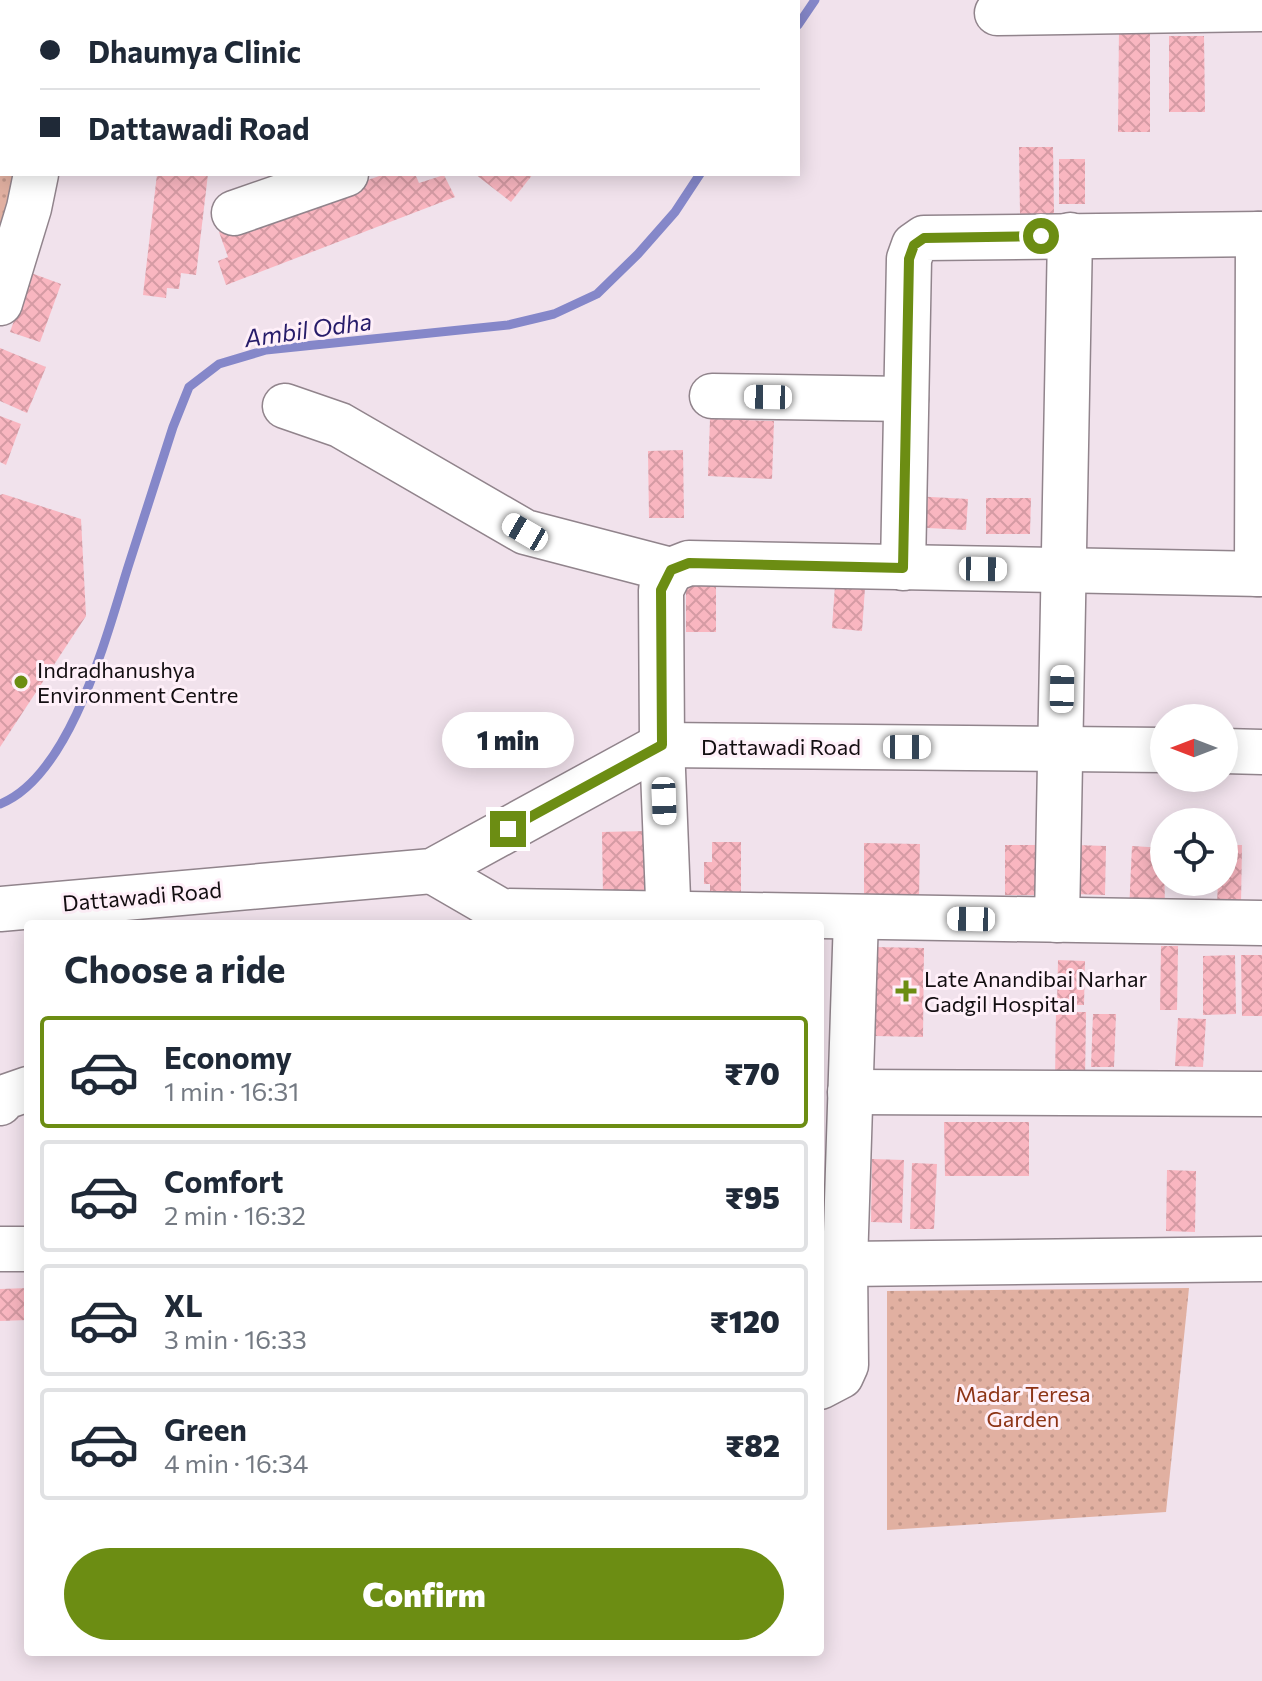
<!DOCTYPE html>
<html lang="en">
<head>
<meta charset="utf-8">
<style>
	body { margin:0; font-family:Commissioner,sans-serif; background:#f2f2f3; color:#1f2937; height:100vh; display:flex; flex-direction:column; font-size:30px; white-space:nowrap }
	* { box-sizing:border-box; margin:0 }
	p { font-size:26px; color:#747a83 }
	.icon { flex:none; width:44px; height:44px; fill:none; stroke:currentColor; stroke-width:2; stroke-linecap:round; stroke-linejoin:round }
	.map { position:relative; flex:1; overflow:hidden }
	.panel { position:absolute; left:24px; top:920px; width:800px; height:736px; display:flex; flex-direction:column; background:#fff; border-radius:8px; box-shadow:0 4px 20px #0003 }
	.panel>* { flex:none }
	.banner { position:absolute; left:0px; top:0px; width:800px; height:176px; box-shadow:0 4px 20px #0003; display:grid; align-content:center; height:176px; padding:0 40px; background:#fff }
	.needle { width:52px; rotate:270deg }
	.controls { position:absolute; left:1150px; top:704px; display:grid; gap:16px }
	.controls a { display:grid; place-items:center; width:88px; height:88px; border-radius:50%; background:#fff; box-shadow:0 4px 20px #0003; font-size:40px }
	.end { position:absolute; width:36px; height:36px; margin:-18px; border:10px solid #6c8d13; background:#fff; box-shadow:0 0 0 4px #fff }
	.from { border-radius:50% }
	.bubble { position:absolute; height:56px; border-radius:28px; background:#fff; box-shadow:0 4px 20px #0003; font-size:26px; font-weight:800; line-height:56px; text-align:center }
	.car { position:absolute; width:24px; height:48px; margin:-24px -12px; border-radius:10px; box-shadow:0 0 6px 2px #0007; background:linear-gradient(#fff 24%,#345 0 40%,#fff 0 76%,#345 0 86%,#fff 0) }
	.banner b { display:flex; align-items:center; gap:28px; height:76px; font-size:30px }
	.banner b+b { border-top:2px solid #e0e1e3 }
	.banner i { width:20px; height:20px; background:#1f2937 }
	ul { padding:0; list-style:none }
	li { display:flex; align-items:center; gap:24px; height:112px; margin:0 16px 12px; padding:0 24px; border:4px solid #e0e1e3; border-radius:8px }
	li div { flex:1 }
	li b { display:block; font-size:30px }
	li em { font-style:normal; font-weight:800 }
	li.active { border-color:#6c8d13 }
	li>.icon { width:72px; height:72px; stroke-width:1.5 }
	h2 { padding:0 40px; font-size:36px; line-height:96px }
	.primary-button { display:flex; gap:16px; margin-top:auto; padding:16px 40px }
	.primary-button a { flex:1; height:92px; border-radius:48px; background:#6c8d13; color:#fff; font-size:32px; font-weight:800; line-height:92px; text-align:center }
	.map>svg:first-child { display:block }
	.park { fill:url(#park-dots) }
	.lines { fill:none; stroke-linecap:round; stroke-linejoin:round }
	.stream { stroke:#8587c9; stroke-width:9 }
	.building { fill:url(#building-cross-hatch) }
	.minor-casing { stroke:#91848c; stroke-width:47 }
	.minor { stroke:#fff; stroke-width:44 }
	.route { stroke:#6c8d13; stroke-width:10 }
	.poi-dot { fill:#6c8d13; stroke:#fff0f9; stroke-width:3 }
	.labels { text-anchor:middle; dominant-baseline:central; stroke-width:6; stroke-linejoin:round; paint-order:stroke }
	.poi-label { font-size:22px; fill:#130e11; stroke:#fff0f9; text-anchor:start }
	.street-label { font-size:22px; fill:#130e11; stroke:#fff0f9 }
	.park-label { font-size:22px; fill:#8d3416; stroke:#fff0f9 }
	.water-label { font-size:24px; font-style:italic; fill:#271c6a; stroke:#fff0f9 }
</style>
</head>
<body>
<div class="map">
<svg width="1262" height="1681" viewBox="0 0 1262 1681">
	<defs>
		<pattern id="park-dots" width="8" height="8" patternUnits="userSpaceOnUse" patternTransform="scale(2)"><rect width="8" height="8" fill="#e1b0a1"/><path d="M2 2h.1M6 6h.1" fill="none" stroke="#c0968a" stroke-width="1.8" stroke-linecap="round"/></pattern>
		<pattern id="building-cross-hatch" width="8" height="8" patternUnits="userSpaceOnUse" patternTransform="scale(2)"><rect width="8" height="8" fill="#f9b6c0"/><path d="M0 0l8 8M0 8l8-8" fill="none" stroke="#d59ba4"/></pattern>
	</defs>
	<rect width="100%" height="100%" fill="#f1e2ec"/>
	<!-- park -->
	<g class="park">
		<path d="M0 42 2 174H20L0 251Z"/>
		<path d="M1189 1288 1166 1512 887 1530V1291Z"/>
	</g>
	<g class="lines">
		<!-- stream -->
		<g class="stream">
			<path d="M798 25 815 0"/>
			<path d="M0 804C71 776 107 634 128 567 143 520 158 473 173 427L189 387 219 364 266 350 508 325 554 314 597 294 638 254 675 212 700 174"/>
		</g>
	</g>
	<!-- building -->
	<g class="building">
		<path d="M1119 28 1150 29V132H1118Z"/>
		<path d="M1169 36H1204L1205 112H1169Z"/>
		<path d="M1019 147H1053L1054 214H1020Z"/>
		<rect x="1059" y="159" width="26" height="45"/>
		<path d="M157 174H208L196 275 181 273 179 289 167 288 166 298 143 295Z"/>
		<path d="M385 174H415L419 183 444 175 455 197 226 285 218 261 228 257 219 232Z"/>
		<path d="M475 174H533L511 202Z"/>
		<path d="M31 273 61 284 40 342 10 332Z"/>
		<path d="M0 348 46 367 27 413 0 401Z"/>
		<path d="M0 416 21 424 6 465 0 462Z"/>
		<path d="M710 419 774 421 772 479 708 476Z"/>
		<path d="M683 450 684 518H649L648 451Z"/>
		<path d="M3 494 81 519 86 616 0 747V495Z"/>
		<path d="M912 496 968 499 966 530 910 527Z"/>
		<path d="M986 498H1031L1030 534H986Z"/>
		<path d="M836 571 866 573 862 631 832 628Z"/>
		<rect x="686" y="572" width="30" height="60"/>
		<path d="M648 831 649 894 603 895 602 832Z"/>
		<path d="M712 842H741V900H710V884H704V862H712Z"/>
		<path d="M864 843 920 844 919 899 864 898Z"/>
		<rect x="1005" y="845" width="31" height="50"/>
		<path d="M1076 845 1106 846 1105 895 1074 894Z"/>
		<path d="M1224 845H1242L1241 904H1217L1218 882H1224Z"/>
		<path d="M1132 846 1164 848 1165 913 1129 911Z"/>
		<path d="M1161 946H1178L1177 1010H1160Z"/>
		<path d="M875 947 924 948 923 1037 874 1036Z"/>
		<path d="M1235 955 1236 1014 1203 1015V956Z"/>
		<path d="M1241 955H1262V1016H1242Z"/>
		<path d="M1058 960 1085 961 1084 1005H1057Z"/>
		<path d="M1056 1012H1086L1085 1080H1055Z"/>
		<path d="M1093 1014H1116L1114 1067H1091Z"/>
		<path d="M1178 1018 1206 1019 1203 1067 1175 1066Z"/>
		<path d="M944 1122H1029V1176H945Z"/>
		<path d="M872 1159 904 1160 902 1223 871 1222Z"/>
		<path d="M912 1163 937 1164 934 1229H910Z"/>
		<path d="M1167 1170 1196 1171 1195 1232 1166 1231Z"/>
		<path d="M28 1288V1320L0 1321V1289Z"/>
	</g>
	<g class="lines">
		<!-- minor casing -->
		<g class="minor-casing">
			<g id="minor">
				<path d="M396 0 398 2"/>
				<path d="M67 2 68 0"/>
				<path d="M346 2 350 0"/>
				<path d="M997 13 1262 9"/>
				<path d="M234 213 346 174"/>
				<path d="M0 303 29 208 36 174"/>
				<path d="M712 396 906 399"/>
				<path d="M285 406 340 425 525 532 671 570 689 563 1262 574"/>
				<path d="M903 568 909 259 914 245 924 238 1262 234"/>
				<path d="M1257 574 1258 234"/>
				<path d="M1224 751 1262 752"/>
				<path d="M432 871 501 911 1262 923"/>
				<path d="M0 909 432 871 662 745 1164 750"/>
				<path d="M1057 920 1070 235"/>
				<path d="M669 924 662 745 661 590 671 570"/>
				<path d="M850 1092 1262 1094"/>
				<path d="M0 1103 5 1097 28 1089"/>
				<path d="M0 1249H28"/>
				<path d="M845 1264 1262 1259"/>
				<path d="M820 1387 841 1376 846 1365 845 1264 856 917"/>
			</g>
		</g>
		<!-- minor -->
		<use href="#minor" class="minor"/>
	</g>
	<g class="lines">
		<!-- route -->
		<path class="route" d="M508 829 662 745 661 590 671 570 689 563 903 568 909 259 914 245 924 238 1041 236"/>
	</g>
	<!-- markers -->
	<g class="poi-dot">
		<circle cx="21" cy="682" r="8"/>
		<path d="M902 979h8v8h8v8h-8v8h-8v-8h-8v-8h8z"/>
	</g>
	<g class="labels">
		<!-- poi labels -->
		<g class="poi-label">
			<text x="37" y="669">Indradhanushya<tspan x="37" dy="25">Environment Centre</tspan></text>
			<text x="924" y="978">Late Anandibai Narhar<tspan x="924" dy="25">Gadgil Hospital</tspan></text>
		</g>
		<!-- street labels -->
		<g class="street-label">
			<text x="781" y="746">Dattawadi Road</text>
			<text transform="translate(142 896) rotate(-5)">Dattawadi Road</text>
		</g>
		<!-- park labels -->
		<g class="park-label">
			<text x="1023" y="1393">Madar Teresa<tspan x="1023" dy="25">Garden</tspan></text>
		</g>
		<!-- water labels -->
		<g class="water-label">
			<text transform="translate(308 329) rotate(-8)">Ambil Odha</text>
		</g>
	</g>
</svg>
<div class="controls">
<a><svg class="needle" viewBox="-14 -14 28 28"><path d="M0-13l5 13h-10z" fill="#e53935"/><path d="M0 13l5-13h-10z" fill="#747a83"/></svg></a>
<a><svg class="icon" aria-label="locate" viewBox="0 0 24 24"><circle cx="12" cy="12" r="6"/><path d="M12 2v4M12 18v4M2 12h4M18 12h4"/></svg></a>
</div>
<i class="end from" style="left:1041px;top:236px"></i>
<i class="end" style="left:508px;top:829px"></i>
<div class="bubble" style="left:442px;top:712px;width:132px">1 min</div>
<i class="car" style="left:768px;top:397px;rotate:271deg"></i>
<i class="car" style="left:525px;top:532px;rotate:300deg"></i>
<i class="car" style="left:983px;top:569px;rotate:91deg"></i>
<i class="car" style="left:1062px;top:689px;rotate:1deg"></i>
<i class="car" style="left:907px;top:747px;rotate:90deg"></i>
<i class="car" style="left:664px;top:801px;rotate:178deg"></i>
<i class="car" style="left:971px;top:919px;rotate:271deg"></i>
<div class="banner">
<b><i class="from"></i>Dhaumya Clinic</b>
<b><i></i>Dattawadi Road</b>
</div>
<section class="panel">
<h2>Choose a ride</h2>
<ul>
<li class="active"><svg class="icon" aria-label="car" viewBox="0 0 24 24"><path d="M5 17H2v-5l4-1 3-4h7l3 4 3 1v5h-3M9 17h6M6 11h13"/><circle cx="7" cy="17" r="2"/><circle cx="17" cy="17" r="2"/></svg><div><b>Economy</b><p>1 min · 16:31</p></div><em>₹70</em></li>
<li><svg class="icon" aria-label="car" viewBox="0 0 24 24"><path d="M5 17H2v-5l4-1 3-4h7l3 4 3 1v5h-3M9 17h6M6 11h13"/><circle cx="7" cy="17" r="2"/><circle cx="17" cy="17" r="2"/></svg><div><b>Comfort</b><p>2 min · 16:32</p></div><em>₹95</em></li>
<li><svg class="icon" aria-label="car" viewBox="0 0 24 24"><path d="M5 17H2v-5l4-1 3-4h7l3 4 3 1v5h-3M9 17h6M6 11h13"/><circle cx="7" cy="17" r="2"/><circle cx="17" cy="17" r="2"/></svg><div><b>XL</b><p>3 min · 16:33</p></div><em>₹120</em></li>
<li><svg class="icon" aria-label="car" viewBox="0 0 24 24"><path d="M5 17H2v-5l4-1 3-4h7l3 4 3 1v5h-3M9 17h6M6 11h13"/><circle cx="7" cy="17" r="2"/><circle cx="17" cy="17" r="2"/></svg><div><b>Green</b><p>4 min · 16:34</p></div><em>₹82</em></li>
</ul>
<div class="primary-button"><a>Confirm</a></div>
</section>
</div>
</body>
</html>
